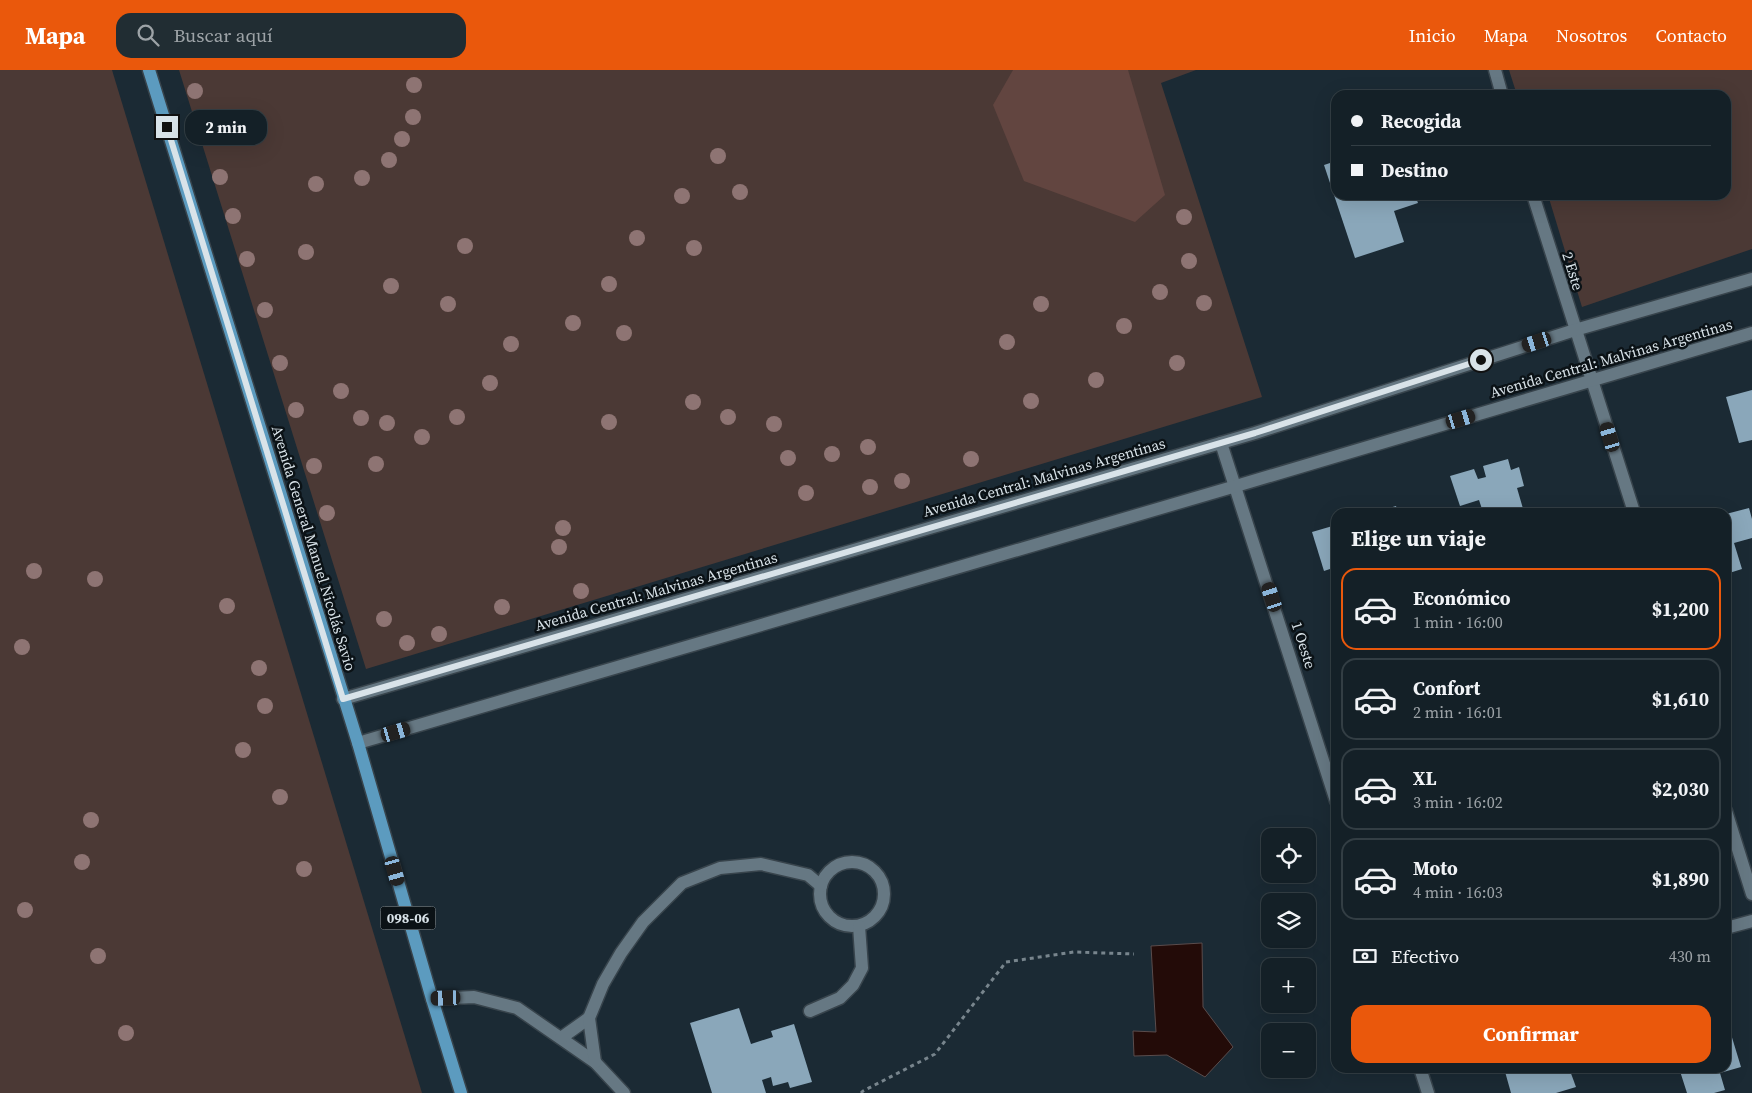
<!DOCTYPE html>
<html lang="es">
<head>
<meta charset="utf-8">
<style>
	body { margin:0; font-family:"Source Serif 4",serif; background:#212d33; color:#f1f3f6; height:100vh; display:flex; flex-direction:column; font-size:19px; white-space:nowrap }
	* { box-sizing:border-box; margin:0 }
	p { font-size:16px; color:#9da3a7 }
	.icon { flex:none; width:28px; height:28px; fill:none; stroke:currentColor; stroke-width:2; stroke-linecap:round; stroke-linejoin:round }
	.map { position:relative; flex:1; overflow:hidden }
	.panel { position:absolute; left:1331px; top:438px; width:400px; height:565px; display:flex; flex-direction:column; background:#142027; border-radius:15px; box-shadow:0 5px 20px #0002,0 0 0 1px #333e44 }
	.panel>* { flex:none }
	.banner { position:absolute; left:1331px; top:20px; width:400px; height:110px; border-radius:15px; box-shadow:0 5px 20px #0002,0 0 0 1px #333e44; display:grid; align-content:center; height:110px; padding:0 20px; background:#142027 }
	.controls { position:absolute; left:1261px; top:758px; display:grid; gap:10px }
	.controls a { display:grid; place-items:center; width:55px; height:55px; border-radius:10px; background:#142027; box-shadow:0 5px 20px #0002,0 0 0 1px #333e44; font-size:25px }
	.end { position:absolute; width:22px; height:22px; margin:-11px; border:6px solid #d9e3e9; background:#111; box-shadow:0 0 0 2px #111 }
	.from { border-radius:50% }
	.bubble { position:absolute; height:35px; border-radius:15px; background:#142027; box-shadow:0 5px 20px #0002,0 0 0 1px #333e44; font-size:16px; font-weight:700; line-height:35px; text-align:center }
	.car { position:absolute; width:15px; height:30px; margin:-15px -8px; border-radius:6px; box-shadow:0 0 4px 1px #0007; background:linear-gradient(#222 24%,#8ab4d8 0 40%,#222 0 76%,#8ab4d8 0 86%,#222 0) }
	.banner b { display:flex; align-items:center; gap:18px; height:48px; font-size:19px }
	.banner b+b { border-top:1px solid #333e44 }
	.banner i { width:12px; height:12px; background:#f1f3f6 }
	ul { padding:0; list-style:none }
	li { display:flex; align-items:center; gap:15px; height:82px; margin:0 10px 8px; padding:0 10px; border:2px solid #333e44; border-radius:15px }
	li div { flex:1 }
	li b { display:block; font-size:19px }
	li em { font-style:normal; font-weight:700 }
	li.on { border-color:#ea580c }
	li>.icon { width:45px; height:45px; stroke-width:1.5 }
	h2 { padding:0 20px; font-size:22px; line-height:60px }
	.pay { display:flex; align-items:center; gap:12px; height:55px; padding:0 20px; font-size:19px }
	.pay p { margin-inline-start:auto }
	.primary-button { display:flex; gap:10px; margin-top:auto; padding:10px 20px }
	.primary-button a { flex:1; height:58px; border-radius:15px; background:#ea580c; color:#fff; font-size:20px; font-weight:700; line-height:58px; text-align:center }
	header { display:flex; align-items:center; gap:30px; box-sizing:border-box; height:70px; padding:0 25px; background:#ea580c; color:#fff }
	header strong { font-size:24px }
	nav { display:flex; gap:28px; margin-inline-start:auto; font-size:18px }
	.search { width:350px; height:45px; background:#212d33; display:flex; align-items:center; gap:12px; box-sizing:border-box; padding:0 18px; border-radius:15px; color:#9da3a7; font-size:19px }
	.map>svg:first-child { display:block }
	.green { fill:#4b3935 }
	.forest { fill:#624540 }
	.water { fill:#230b08; stroke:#5a4c4c }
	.building { fill:#8aa7ba }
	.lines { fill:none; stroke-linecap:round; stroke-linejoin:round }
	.lane-casing { stroke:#38444c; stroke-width:15 }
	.street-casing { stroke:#38444c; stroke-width:15 }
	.secondary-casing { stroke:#38444c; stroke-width:15 }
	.primary-casing { stroke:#38444c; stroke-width:15 }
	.path { stroke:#78858d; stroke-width:3; stroke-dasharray:4 4; stroke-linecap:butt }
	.lane { stroke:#667883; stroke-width:12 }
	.street { stroke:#667883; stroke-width:12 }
	.secondary { stroke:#667883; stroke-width:12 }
	.primary { stroke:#5c9bbf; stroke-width:12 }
	.tree { fill:#8e7473 }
	.route { stroke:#d9e3e9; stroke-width:6 }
	.labels { text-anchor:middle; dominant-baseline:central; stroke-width:5; stroke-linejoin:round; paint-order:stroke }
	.shield { fill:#0b1216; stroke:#9ba4aa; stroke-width:1 }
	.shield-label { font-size:14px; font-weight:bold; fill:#d9e3e9 }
	.street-label { font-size:15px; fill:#d9e3e9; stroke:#0b1216 }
</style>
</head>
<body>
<header>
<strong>Mapa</strong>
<div class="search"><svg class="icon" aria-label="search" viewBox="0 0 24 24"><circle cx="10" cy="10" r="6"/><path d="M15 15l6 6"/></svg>Buscar aquí</div>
<nav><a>Inicio</a><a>Mapa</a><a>Nosotros</a><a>Contacto</a></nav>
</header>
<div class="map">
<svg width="1752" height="1023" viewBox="0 0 1752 1023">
	<rect width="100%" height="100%" fill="#1b2a34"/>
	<!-- green -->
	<g class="green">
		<path d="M0 0H112L422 1023H0Z"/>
		<path d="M179 0H1196L1161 13 1262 327 366 599Z"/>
		<path d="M1509 0H1752V179L1582 237 1548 125H1726V25H1517Z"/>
	</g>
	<!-- forest -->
	<path class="forest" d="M1013 0H1128L1165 125 1135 152 1024 111 993 35Z"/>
	<!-- water -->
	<path class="water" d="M1202 873 1203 937 1233 977 1205 1007 1167 985 1134 986 1133 961 1156 962 1151 876Z"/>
	<!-- building -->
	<g class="building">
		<path d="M1336 91V125H1415L1418 133 1394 141 1404 172 1355 188 1324 95Z"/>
		<path d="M1752 320V370L1739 373 1726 327Z"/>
		<path d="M1508 389 1511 400 1519 397 1524 416 1517 418 1524 442H1483L1479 430 1460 436 1450 406 1474 399 1478 409 1486 407 1483 396Z"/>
		<path d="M1396 436 1398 442H1376Z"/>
		<path d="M1749 438 1752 449V468L1734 473 1742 499 1726 504V444Z"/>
		<path d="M1336 455V497L1324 501 1312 462Z"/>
		<path d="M739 938 751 974 773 967 771 961 794 954 812 1012 790 1018 788 1012 773 1016 771 1007 762 1010 766 1023H712L690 953Z"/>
		<path d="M1727 951 1741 997 1720 1003 1725 1020 1714 1023H1687L1679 998H1726Z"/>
		<path d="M1504 998H1569L1576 1017 1556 1023H1511Z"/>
	</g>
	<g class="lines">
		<!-- lane casing -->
		<g class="lane-casing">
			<g id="lane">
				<circle cx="852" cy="824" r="32"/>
				<path d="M432 929 474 927 517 938 595 992 624 1023"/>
				<path d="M810 941 840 928 853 915 862 898 859 856"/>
				<path d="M561 968 589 948"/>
				<path d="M595 992 589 948 603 914 621 883 643 852 682 813 720 798 761 794 808 805 821 816"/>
			</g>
		</g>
		<!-- street casing -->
		<g class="street-casing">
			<g id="street">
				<path d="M1495 0 1502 25"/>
				<path d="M1533 125 1634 442"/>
				<path d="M1221 373 1336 731"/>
				<path d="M1726 741 1752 824"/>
				<path d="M1726 858 1752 851"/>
				<path d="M1420 998 1428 1023"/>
			</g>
		</g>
		<!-- secondary casing -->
		<g class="secondary-casing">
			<g id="secondary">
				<path d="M343 629 1255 363 1575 260 1752 209"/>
				<path d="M358 673 1236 416 1752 263"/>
			</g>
		</g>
		<!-- primary casing -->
		<g class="primary-casing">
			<path id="primary" d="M149 0 358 673 432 929 461 1023"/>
		</g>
		<!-- path -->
		<path class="path" d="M861 1023 863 1021 935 984 1006 892 1074 882 1134 884"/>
		<!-- lane -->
		<use href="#lane" class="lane"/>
		<!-- street -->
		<use href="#street" class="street"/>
		<!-- secondary -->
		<use href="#secondary" class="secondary"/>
		<!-- primary -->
		<use href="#primary" class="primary"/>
	</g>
	<!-- trees -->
	<g class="tree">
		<circle cx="414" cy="15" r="8"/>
		<circle cx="195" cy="21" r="8"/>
		<circle cx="413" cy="47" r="8"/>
		<circle cx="203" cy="54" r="8"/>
		<circle cx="402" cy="69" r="8"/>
		<circle cx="718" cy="86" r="8"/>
		<circle cx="389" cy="90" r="8"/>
		<circle cx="220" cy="107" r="8"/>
		<circle cx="362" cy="108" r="8"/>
		<circle cx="316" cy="114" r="8"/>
		<circle cx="740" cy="122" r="8"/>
		<circle cx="682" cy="126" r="8"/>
		<circle cx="233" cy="146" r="8"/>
		<circle cx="1184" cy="147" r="8"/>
		<circle cx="637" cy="168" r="8"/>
		<circle cx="465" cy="176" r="8"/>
		<circle cx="694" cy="178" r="8"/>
		<circle cx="306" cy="182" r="8"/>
		<circle cx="247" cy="189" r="8"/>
		<circle cx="1189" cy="191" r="8"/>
		<circle cx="609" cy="214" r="8"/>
		<circle cx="391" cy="216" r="8"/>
		<circle cx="1160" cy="222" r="8"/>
		<circle cx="1204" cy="233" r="8"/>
		<circle cx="448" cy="234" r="8"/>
		<circle cx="1041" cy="234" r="8"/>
		<circle cx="265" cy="240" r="8"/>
		<circle cx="573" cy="253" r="8"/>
		<circle cx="1124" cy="256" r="8"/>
		<circle cx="624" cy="263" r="8"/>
		<circle cx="1007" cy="272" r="8"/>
		<circle cx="511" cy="274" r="8"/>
		<circle cx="280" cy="293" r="8"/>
		<circle cx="1177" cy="293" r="8"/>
		<circle cx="1096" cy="310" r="8"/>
		<circle cx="490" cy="313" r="8"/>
		<circle cx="341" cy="321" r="8"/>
		<circle cx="1031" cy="331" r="8"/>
		<circle cx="693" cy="332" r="8"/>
		<circle cx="296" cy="340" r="8"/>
		<circle cx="457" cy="347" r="8"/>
		<circle cx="728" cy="347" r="8"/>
		<circle cx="361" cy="348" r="8"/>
		<circle cx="609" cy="352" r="8"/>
		<circle cx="387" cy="353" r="8"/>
		<circle cx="774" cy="354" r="8"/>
		<circle cx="422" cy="367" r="8"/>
		<circle cx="868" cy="377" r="8"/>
		<circle cx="832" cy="384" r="8"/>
		<circle cx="788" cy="388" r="8"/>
		<circle cx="971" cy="389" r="8"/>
		<circle cx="376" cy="394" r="8"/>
		<circle cx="314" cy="396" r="8"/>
		<circle cx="902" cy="411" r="8"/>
		<circle cx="870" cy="417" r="8"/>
		<circle cx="806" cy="423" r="8"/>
		<circle cx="327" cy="443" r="8"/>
		<circle cx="563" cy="458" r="8"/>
		<circle cx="559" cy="477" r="8"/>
		<circle cx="34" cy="501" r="8"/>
		<circle cx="95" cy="509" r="8"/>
		<circle cx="581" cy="521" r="8"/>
		<circle cx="227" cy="536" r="8"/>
		<circle cx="502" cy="537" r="8"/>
		<circle cx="384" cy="549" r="8"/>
		<circle cx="439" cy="564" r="8"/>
		<circle cx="407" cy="573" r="8"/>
		<circle cx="22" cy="577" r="8"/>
		<circle cx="259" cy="598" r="8"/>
		<circle cx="265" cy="636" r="8"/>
		<circle cx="243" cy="680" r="8"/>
		<circle cx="280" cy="727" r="8"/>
		<circle cx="91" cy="750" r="8"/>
		<circle cx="82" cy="792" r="8"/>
		<circle cx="304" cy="799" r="8"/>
		<circle cx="25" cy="840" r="8"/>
		<circle cx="98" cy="886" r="8"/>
		<circle cx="126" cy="963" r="8"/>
	</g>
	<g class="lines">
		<!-- route -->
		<path class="route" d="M167 57 343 629 1255 363 1481 290"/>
	</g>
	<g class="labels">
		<!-- shield labels -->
		<rect class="shield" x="380.5" y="836.5" width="55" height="23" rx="4"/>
		<g class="shield-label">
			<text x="408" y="848">098-06</text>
		</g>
		<!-- street labels -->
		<g class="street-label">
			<text transform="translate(1573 201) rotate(73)">2 Este</text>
			<text transform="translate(1611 288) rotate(-16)">Avenida Central: Malvinas Argentinas</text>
			<text transform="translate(1044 407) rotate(-16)">Avenida Central: Malvinas Argentinas</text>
			<text transform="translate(314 478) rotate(73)">Avenida General Manuel Nicolás Savio</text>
			<text transform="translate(656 521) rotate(-16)">Avenida Central: Malvinas Argentinas</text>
			<text transform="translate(1304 575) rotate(72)">1 Oeste</text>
		</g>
	</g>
</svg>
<div class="controls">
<a><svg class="icon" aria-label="locate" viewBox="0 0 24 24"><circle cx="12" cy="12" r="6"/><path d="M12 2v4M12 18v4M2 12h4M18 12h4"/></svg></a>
<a><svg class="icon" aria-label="layers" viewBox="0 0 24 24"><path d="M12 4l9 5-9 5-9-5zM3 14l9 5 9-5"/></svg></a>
<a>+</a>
<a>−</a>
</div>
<i class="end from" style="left:1481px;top:290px"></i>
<i class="end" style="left:167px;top:57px"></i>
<div class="bubble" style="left:185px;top:40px;width:82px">2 min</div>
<i class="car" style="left:1537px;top:272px;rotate:252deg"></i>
<i class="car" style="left:1461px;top:349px;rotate:73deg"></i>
<i class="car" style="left:1610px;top:367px;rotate:343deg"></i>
<i class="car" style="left:1272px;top:527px;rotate:342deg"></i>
<i class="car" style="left:396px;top:662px;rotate:74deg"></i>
<i class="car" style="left:395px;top:801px;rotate:164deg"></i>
<i class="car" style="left:446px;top:928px;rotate:268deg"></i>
<div class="banner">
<b><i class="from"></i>Recogida</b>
<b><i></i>Destino</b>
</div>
<section class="panel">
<h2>Elige un viaje</h2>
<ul>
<li class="on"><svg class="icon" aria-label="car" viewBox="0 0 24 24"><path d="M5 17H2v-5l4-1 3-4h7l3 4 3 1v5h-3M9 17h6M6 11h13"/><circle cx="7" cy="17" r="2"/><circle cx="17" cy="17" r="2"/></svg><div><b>Económico</b><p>1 min · 16:00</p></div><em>$1,200</em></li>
<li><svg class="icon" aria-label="car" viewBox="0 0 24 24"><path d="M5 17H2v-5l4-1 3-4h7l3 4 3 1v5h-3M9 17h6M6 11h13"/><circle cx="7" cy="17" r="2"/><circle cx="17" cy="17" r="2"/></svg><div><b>Confort</b><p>2 min · 16:01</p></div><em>$1,610</em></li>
<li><svg class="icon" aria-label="car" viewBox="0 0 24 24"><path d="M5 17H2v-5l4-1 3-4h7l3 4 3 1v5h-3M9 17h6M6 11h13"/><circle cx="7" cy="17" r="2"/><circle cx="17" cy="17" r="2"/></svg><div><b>XL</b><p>3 min · 16:02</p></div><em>$2,030</em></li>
<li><svg class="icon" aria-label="car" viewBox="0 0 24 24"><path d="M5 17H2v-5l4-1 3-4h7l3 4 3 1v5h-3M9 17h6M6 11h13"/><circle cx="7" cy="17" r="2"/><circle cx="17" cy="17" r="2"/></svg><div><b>Moto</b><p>4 min · 16:03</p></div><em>$1,890</em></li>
</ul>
<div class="pay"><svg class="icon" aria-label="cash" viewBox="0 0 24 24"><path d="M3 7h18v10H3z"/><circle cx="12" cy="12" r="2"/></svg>Efectivo<p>430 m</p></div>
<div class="primary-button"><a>Confirmar</a></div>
</section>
</div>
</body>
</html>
